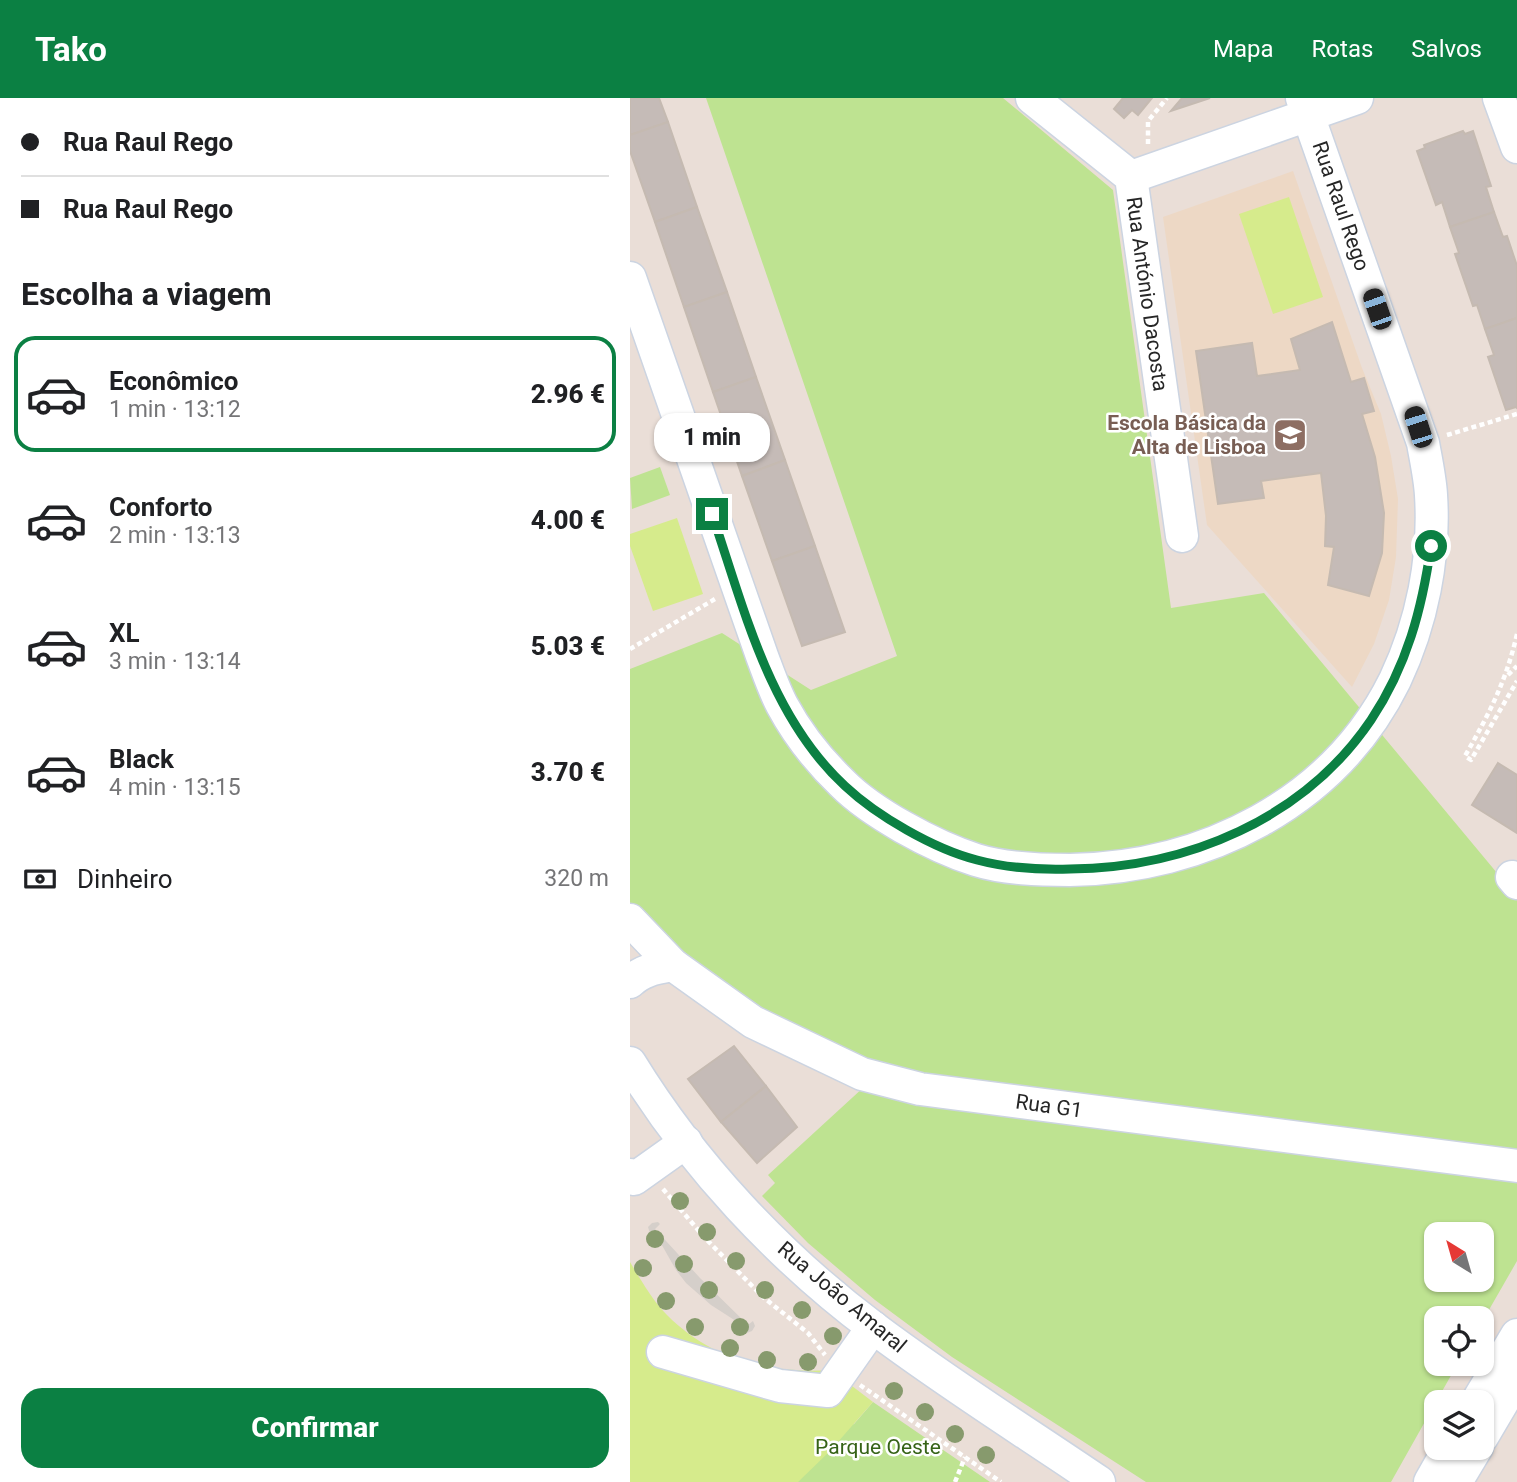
<!DOCTYPE html>
<html lang="pt">
<head>
<meta charset="utf-8">
<style>
	body { margin:0; font-family:Roboto,sans-serif; background:#f2f2f2; color:#202124; height:100vh; display:flex; flex-direction:column; font-size:26px; white-space:nowrap }
	* { box-sizing:border-box; margin:0 }
	p { font-size:23px; color:#757577 }
	.icon { flex:none; width:38px; height:38px; fill:none; stroke:currentColor; stroke-width:2; stroke-linecap:round; stroke-linejoin:round }
	.map { position:relative; flex:1; overflow:hidden }
	.details { display:flex; flex-direction:column; background:#fff; width:630px }
	.details>* { flex:none }
	.hud { display:grid; align-content:center; height:154px; padding:0 21px; background:#fff }
	.needle { width:46px; rotate:323deg }
	.fabs { position:absolute; left:794px; top:1124px; display:grid; gap:14px }
	.fabs a { display:grid; place-items:center; width:70px; height:70px; border-radius:14px; background:#fff; box-shadow:0 2px 5px #0004; font-size:35px }
	.end { position:absolute; width:32px; height:32px; margin:-16px; border:9px solid #0b8043; background:#fff; box-shadow:0 0 0 4px #fff }
	.from { border-radius:50% }
	.bubble { position:absolute; height:49px; border-radius:21px; background:#fff; box-shadow:0 2px 5px #0004; font-size:23px; font-weight:800; line-height:49px; text-align:center }
	.car { position:absolute; width:21px; height:42px; margin:-21px -10px; border-radius:9px; box-shadow:0 0 5px 2px #0007; background:linear-gradient(#222 24%,#8ab4d8 0 40%,#222 0 76%,#8ab4d8 0 86%,#222 0) }
	.hud b { display:flex; align-items:center; gap:24px; height:66px; font-size:26px }
	.hud b+b { border-top:2px solid #e0e0e0 }
	.hud i { width:18px; height:18px; background:#202124 }
	ul { padding:0; list-style:none }
	li { display:flex; align-items:center; gap:21px; height:116px; margin:0 14px 10px; padding:0 7px; border:4px solid transparent; border-radius:21px }
	li div { flex:1 }
	li b { display:block; font-size:26px }
	li em { font-style:normal; font-weight:800 }
	li.on { border-color:#0b8043 }
	li>.icon { width:63px; height:63px; stroke-width:1.5 }
	h2 { padding:0 21px; font-size:32px; line-height:84px }
	.pay { display:flex; align-items:center; gap:18px; height:77px; padding:0 21px; font-size:26px }
	.pay p { margin-inline-start:auto }
	.action { display:flex; gap:14px; margin-top:auto; padding:14px 21px }
	.action a { flex:1; height:80px; border-radius:21px; background:#0b8043; color:#fff; font-size:28px; font-weight:800; line-height:80px; text-align:center }
	header { display:flex; align-items:center; gap:42px; box-sizing:border-box; height:98px; padding:0 35px; background:#0b8043; color:#fff }
	header strong { font-size:33px }
	nav { display:flex; gap:38px; margin-inline-start:auto; font-size:24px }
	main { display:flex; flex:1; min-height:0 }
	.map>svg:first-child { display:block }
	.education { fill:#edd8c5 }
	.green { fill:#bee391; fill-rule:evenodd }
	.pitch { fill:#d6eb8c }
	.plaza { fill:#d5cfca }
	.building { fill:#c5bbb7; stroke:#c5bab1; stroke-width:2 }
	.lines { fill:none; stroke-linecap:round; stroke-linejoin:round }
	.minor-casing { stroke:#ccd4e1; stroke-width:35 }
	.path { stroke:#fff; stroke-width:4.5; stroke-dasharray:5 3.5; stroke-linecap:butt }
	.minor { stroke:#fff; stroke-width:32 }
	.tree { fill:#879a6d }
	.route { stroke:#0b8043; stroke-width:9 }
	.labels { text-anchor:middle; dominant-baseline:central; stroke-width:5; stroke-linejoin:round; paint-order:stroke }
	.street-label { font-size:21px; fill:#262626; stroke:#fff }
	.education-label { font-size:21px; font-weight:bold; fill:#785e54; stroke:#fff; text-anchor:end }
	.park-label { font-size:21px; fill:#366317; stroke:#fff }
</style>
</head>
<body>
<header>
<strong>Tako</strong>
<nav><a>Mapa</a><a>Rotas</a><a>Salvos</a></nav>
</header>
<main>
<section class="details">
<div class="hud">
<b><i class="from"></i>Rua Raul Rego</b>
<b><i></i>Rua Raul Rego</b>
</div>
<h2>Escolha a viagem</h2>
<ul>
<li class="on"><svg class="icon" aria-label="car" viewBox="0 0 24 24"><path d="M5 17H2v-5l4-1 3-4h7l3 4 3 1v5h-3M9 17h6M6 11h13"/><circle cx="7" cy="17" r="2"/><circle cx="17" cy="17" r="2"/></svg><div><b>Econômico</b><p>1 min · 13:12</p></div><em>2.96 €</em></li>
<li><svg class="icon" aria-label="car" viewBox="0 0 24 24"><path d="M5 17H2v-5l4-1 3-4h7l3 4 3 1v5h-3M9 17h6M6 11h13"/><circle cx="7" cy="17" r="2"/><circle cx="17" cy="17" r="2"/></svg><div><b>Conforto</b><p>2 min · 13:13</p></div><em>4.00 €</em></li>
<li><svg class="icon" aria-label="car" viewBox="0 0 24 24"><path d="M5 17H2v-5l4-1 3-4h7l3 4 3 1v5h-3M9 17h6M6 11h13"/><circle cx="7" cy="17" r="2"/><circle cx="17" cy="17" r="2"/></svg><div><b>XL</b><p>3 min · 13:14</p></div><em>5.03 €</em></li>
<li><svg class="icon" aria-label="car" viewBox="0 0 24 24"><path d="M5 17H2v-5l4-1 3-4h7l3 4 3 1v5h-3M9 17h6M6 11h13"/><circle cx="7" cy="17" r="2"/><circle cx="17" cy="17" r="2"/></svg><div><b>Black</b><p>4 min · 13:15</p></div><em>3.70 €</em></li>
</ul>
<div class="pay"><svg class="icon" aria-label="cash" viewBox="0 0 24 24"><path d="M3 7h18v10H3z"/><circle cx="12" cy="12" r="2"/></svg>Dinheiro<p>320 m</p></div>
<div class="action"><a>Confirmar</a></div>
</section>
<div class="map">
<svg width="887" height="1384" viewBox="0 0 887 1384">
	<rect width="100%" height="100%" fill="#eaded7"/>
	<!-- education -->
	<path class="education" d="M663 73 732 270 751 316 761 358 768 401 766 459 759 502 744 546 722 589 577 427 533 119Z"/>
	<!-- green -->
	<g class="green">
		<path d="M76 0H373L483 92 541 510 634 495 887 799V1163L852 1224V1220H807V1265H828L761 1384H516L322 1259 245 1202 178 1145 132 1098 145 1085 138 1077 235 988 142 947 0 814V571L92 535 181 592 267 558ZM807 1136H852V1181H807Z"/>
		<path d="M30 369 40 397 2 411 0 380Z"/>
		<path d="M243 1304 360 1384H22L224 1326Z"/>
	</g>
	<!-- pitch -->
	<g class="pitch">
		<path d="M659 99 693 199 643 216 609 116Z"/>
		<path d="M47 420 73 496 23 513 0 448V436Z"/>
		<path d="M0 1164C11 1182 22 1202 37 1217 82 1262 139 1276 201 1272L243 1304 199 1354 168 1384H0Z"/>
	</g>
	<!-- plaza -->
	<path class="plaza" d="M28 1124 30 1126 25 1131 70 1180 118 1227 123 1223 125 1228 122 1233 117 1235 107 1231 109 1225 81 1207 56 1185 46 1172 29 1142 23 1145 18 1129 22 1125Z"/>
	<!-- building -->
	<g class="building">
		<path d="M0 0H29L38 24 0 37Z"/>
		<path d="M493 0H522L508 17 502 12 494 20 484 11Z"/>
		<path d="M552 0H580L541 13Z"/>
		<path d="M38 24 67 109 25 124 0 53V37Z"/>
		<path d="M833 33 835 36 843 33 861 88 856 89 864 114 820 129 812 104 806 107 787 53 795 50 794 47Z"/>
		<path d="M67 109 97 194 54 209 25 124Z"/>
		<path d="M864 114 873 139 877 138 887 168V220L855 231 847 207 843 208 825 156 829 155 820 129Z"/>
		<path d="M97 194 126 279 83 294 54 209Z"/>
		<path d="M887 220V310L886 309 876 312 858 259 864 257 855 231Z"/>
		<path d="M702 224 721 284 734 280 744 313 732 316 745 359 754 415 752 455 739 498 698 487 704 449 695 448 696 418 691 375 631 383 634 400 588 406 566 253 622 245 627 278 670 272 661 241Z"/>
		<path d="M126 279 155 362 112 378 83 294Z"/>
		<path d="M155 362 185 448 142 463 112 378Z"/>
		<path d="M185 448 215 534 172 548 142 463Z"/>
		<path d="M868 665 887 677V735L842 707Z"/>
		<path d="M104 948 136 988 91 1024 58 981Z"/>
		<path d="M136 988 167 1029 127 1065 91 1024Z"/>
	</g>
	<g class="lines">
		<!-- minor casing -->
		<g class="minor-casing">
			<g id="minor">
				<path d="M402 0 501 79 552 438"/>
				<path d="M869 0 887 49"/>
				<path d="M501 79 727 0"/>
				<path d="M0 180 132 558C138 574 144 592 152 607 167 635 190 664 213 686 231 704 252 717 273 729 296 742 321 754 346 762 375 771 409 772 440 772 573 770 704 706 765 582 792 525 805 460 801 397 800 380 796 362 793 345L672 0"/>
				<path d="M882 779 887 785"/>
				<path d="M0 822 43 867 123 924 232 976 290 991 887 1068"/>
				<path d="M0 884C12 872 27 870 43 867"/>
				<path d="M0 965C62 1066 149 1159 244 1230 317 1285 394 1333 469 1384"/>
				<path d="M0 1077 4 1081 56 1044"/>
				<path d="M33 1254 150 1288 198 1293 243 1229"/>
				<path d="M847 1304 887 1237"/>
				<path d="M852 1339 887 1280"/>
				<path d="M800 1384 820 1349"/>
				<path d="M826 1384 847 1349"/>
			</g>
		</g>
		<!-- path -->
		<g class="path">
			<path d="M518 46V23L537 0"/>
			<path d="M817 337 887 316"/>
			<path d="M887 536C876 584 859 616 835 658L841 662 887 583"/>
			<path d="M0 551 85 501"/>
			<path d="M878 577 887 568"/>
			<path d="M33 1091 75 1140 133 1199 178 1235 195 1257"/>
			<path d="M230 1287 371 1384"/>
			<path d="M325 1384 335 1359"/>
		</g>
		<!-- minor -->
		<use href="#minor" class="minor"/>
	</g>
	<!-- trees -->
	<g class="tree">
		<circle cx="50" cy="1103" r="9"/>
		<circle cx="77" cy="1134" r="9"/>
		<circle cx="25" cy="1141" r="9"/>
		<circle cx="106" cy="1163" r="9"/>
		<circle cx="54" cy="1166" r="9"/>
		<circle cx="13" cy="1170" r="9"/>
		<circle cx="79" cy="1192" r="9"/>
		<circle cx="135" cy="1192" r="9"/>
		<circle cx="36" cy="1203" r="9"/>
		<circle cx="172" cy="1212" r="9"/>
		<circle cx="65" cy="1229" r="9"/>
		<circle cx="110" cy="1229" r="9"/>
		<circle cx="203" cy="1238" r="9"/>
		<circle cx="100" cy="1250" r="9"/>
		<circle cx="137" cy="1262" r="9"/>
		<circle cx="178" cy="1264" r="9"/>
		<circle cx="264" cy="1293" r="9"/>
		<circle cx="295" cy="1314" r="9"/>
		<circle cx="325" cy="1336" r="9"/>
		<circle cx="356" cy="1357" r="9"/>
	</g>
	<g class="lines">
		<!-- route -->
		<path class="route" d="M82 416C114 510 139 618 215 688 247 718 304 751 347 762 377 770 409 772 440 771 557 770 674 721 741 622 777 568 792 511 801 448"/>
	</g>
	<!-- icons -->
	<defs>
		<g id="school-square" transform="scale(1.75)"><rect x="-9" y="-9" width="18" height="18" rx="4" fill="#8d6e63" stroke="#fff"/><path d="M0-5L7-2L0 1L-7-2ZM-4 1L0 2.5L4 1V4Q0 6-4 4Z" fill="#fff"/></g>
	</defs>
	<g fill-rule="evenodd">
		<use href="#school-square" x="660" y="337"/>
	</g>
	<g class="labels">
		<!-- street labels -->
		<g class="street-label">
			<text transform="translate(711 108) rotate(71)">Rua Raul Rego</text>
			<text transform="translate(517 196) rotate(82)">Rua António Dacosta</text>
			<text transform="translate(419 1008) rotate(8)">Rua G1</text>
			<text transform="translate(212 1199) rotate(40)">Rua João Amaral</text>
		</g>
		<!-- education labels -->
		<g class="education-label">
			<text x="636" y="325">Escola Básica da<tspan x="636" dy="24">Alta de Lisboa</tspan></text>
		</g>
		<!-- park labels -->
		<g class="park-label">
			<text x="248" y="1349">Parque Oeste</text>
		</g>
	</g>
</svg>
<div class="fabs">
<a><svg class="needle" viewBox="-14 -14 28 28"><path d="M0-13l5 13h-10z" fill="#e53935"/><path d="M0 13l5-13h-10z" fill="#757577"/></svg></a>
<a><svg class="icon" aria-label="locate" viewBox="0 0 24 24"><circle cx="12" cy="12" r="6"/><path d="M12 2v4M12 18v4M2 12h4M18 12h4"/></svg></a>
<a><svg class="icon" aria-label="layers" viewBox="0 0 24 24"><path d="M12 4l9 5-9 5-9-5zM3 14l9 5 9-5"/></svg></a>
</div>
<i class="end from" style="left:801px;top:448px"></i>
<i class="end" style="left:82px;top:416px"></i>
<div class="bubble" style="left:24px;top:315px;width:116px">1 min</div>
<i class="car" style="left:747px;top:211px;rotate:341deg"></i>
<i class="car" style="left:788px;top:329px;rotate:342deg"></i>
</div>
</main>
</body>
</html>
